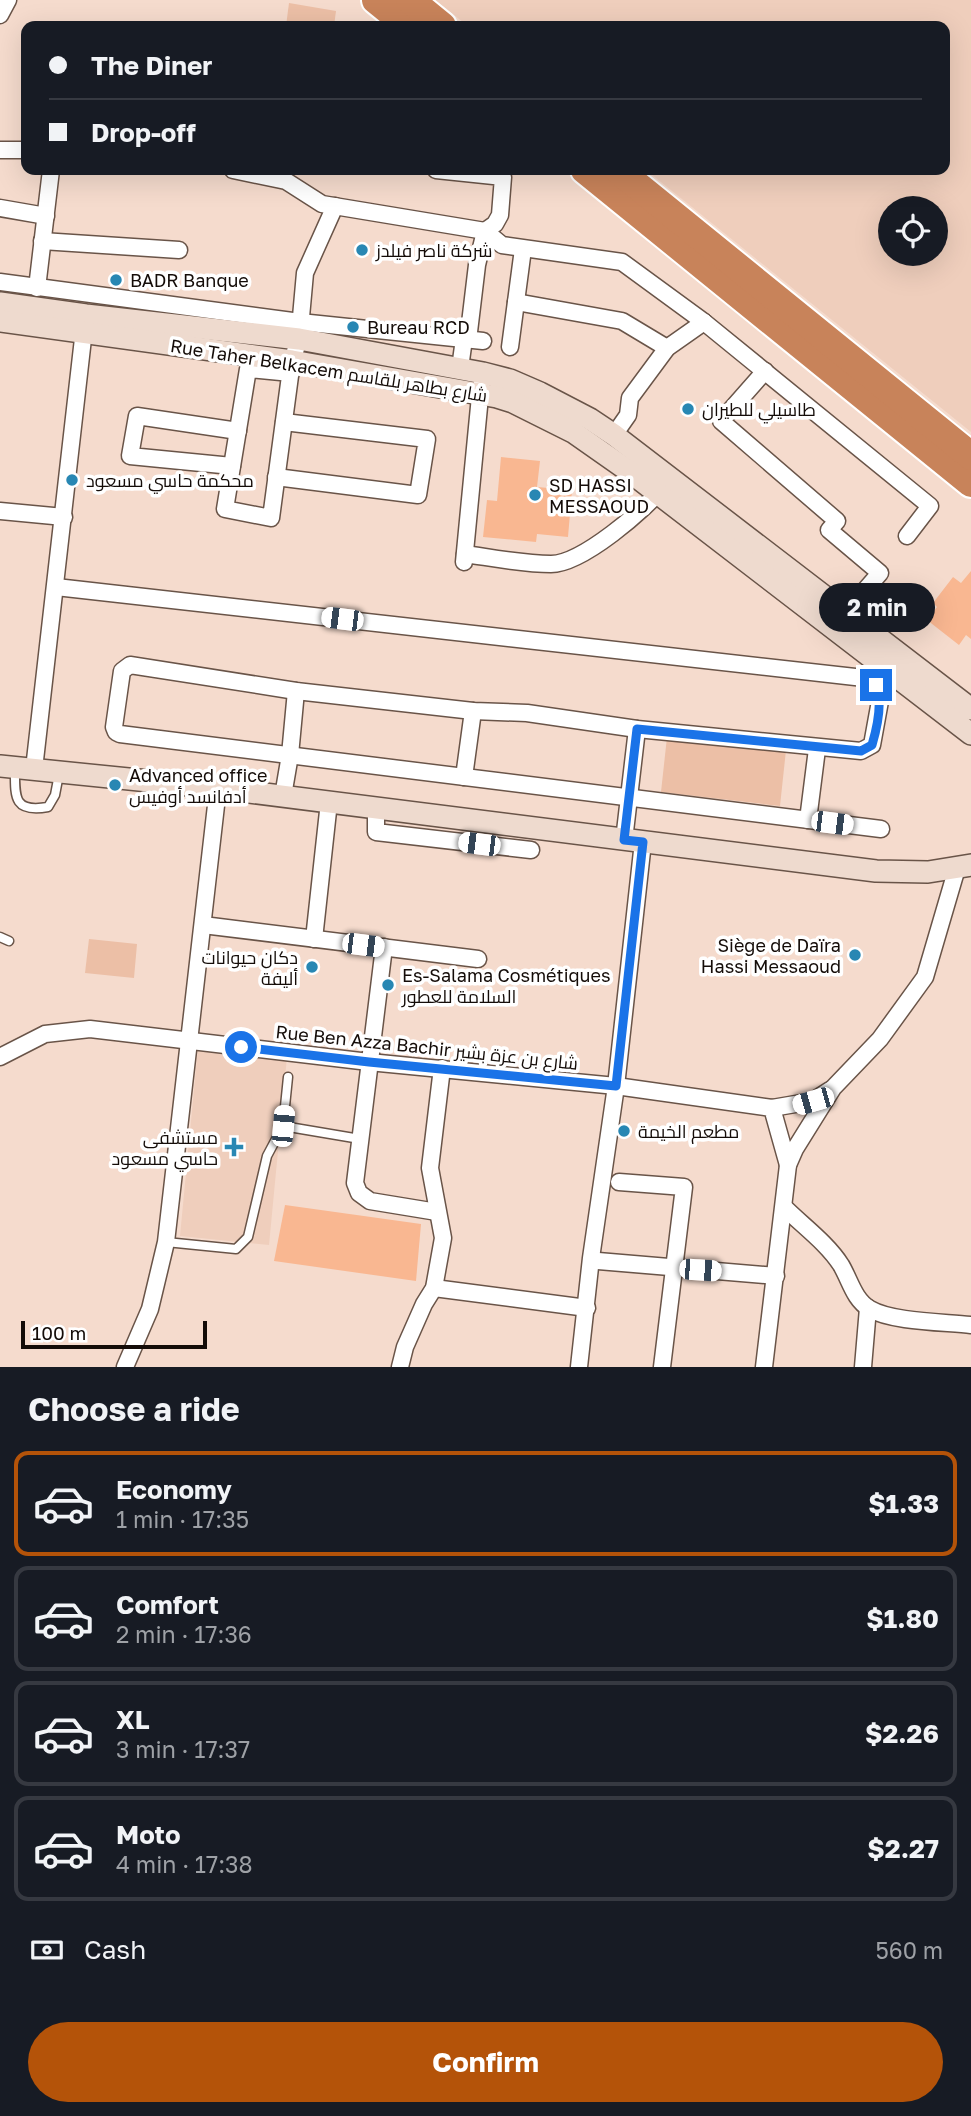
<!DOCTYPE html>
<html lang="en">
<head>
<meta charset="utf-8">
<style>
	body { margin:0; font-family:"Golos Text",Cairo,sans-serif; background:#242831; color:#f1f3f6; height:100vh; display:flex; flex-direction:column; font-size:26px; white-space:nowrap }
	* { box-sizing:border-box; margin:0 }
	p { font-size:23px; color:#9ea1a6 }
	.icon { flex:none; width:38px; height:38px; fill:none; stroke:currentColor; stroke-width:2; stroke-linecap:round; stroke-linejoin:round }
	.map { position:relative; height:1367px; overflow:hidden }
	.details { display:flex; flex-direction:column; background:#171b24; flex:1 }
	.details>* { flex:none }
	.hud { position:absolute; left:21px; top:21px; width:929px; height:154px; border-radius:14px; box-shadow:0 7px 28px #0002; display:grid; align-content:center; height:154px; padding:0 28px; background:#171b24 }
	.fabs { position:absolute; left:878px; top:196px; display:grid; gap:14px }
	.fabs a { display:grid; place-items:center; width:70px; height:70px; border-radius:50%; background:#171b24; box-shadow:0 7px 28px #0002; font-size:35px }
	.scale { position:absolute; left:21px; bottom:18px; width:186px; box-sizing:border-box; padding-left:7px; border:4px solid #140c08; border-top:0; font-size:19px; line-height:24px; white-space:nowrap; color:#140c08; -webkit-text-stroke:5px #fff; paint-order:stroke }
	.end { position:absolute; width:32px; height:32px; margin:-16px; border:9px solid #1a73e8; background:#fff; box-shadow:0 0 0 4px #fff }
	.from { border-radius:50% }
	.bubble { position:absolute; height:49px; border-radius:24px; background:#171b24; box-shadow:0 7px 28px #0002; font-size:23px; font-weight:700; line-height:49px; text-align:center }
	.car { position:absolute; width:21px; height:42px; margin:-21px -10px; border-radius:9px; box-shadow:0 0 5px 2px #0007; background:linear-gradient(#fff 24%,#345 0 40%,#fff 0 76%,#345 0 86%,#fff 0) }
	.hud b { display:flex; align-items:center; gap:24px; height:66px; font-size:26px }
	.hud b+b { border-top:2px solid #363941 }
	.hud i { width:18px; height:18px; background:#f1f3f6 }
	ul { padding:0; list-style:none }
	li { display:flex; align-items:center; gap:21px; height:105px; margin:0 14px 10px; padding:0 14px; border:4px solid #363941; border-radius:14px }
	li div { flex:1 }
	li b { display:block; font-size:26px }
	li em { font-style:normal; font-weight:700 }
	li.current { border-color:#b45309 }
	li>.icon { width:63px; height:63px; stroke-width:1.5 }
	h2 { padding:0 28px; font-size:32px; line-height:84px }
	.pay { display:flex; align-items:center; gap:18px; height:77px; padding:0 28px; font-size:26px }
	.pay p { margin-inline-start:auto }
	.action { display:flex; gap:14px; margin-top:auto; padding:14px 28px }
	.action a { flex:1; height:80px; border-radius:42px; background:#b45309; color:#fff; font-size:28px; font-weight:700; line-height:80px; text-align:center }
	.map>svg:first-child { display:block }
	.built { fill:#efcebc; fill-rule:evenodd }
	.green { fill:#ecbfa6 }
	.building { fill:#f9b791 }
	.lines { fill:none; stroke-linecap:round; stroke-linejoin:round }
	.lane-casing { stroke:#695448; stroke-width:11 }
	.street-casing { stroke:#695448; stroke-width:19 }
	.secondary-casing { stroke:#695448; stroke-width:24 }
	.highway-casing { stroke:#fff; stroke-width:32 }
	.lane { stroke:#fff; stroke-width:8 }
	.street { stroke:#fff; stroke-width:16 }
	.secondary { stroke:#eedace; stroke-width:21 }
	.highway { stroke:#c8835a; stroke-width:28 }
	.route { stroke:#1a73e8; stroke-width:9 }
	.poi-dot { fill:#2887b3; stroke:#fff; stroke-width:2.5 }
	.labels { text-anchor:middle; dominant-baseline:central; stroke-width:7; stroke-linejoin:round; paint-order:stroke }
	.poi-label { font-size:18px; fill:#140c08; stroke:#fff; text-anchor:start }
	.street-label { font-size:18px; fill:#140c08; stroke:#fff }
</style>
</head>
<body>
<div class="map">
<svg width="971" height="1367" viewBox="0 0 971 1367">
	<rect width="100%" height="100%" fill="#f5dbcd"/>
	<!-- built -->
	<g class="built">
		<path d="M435 0H971V432L646 170H945V26H468ZM891 208H936V254H891Z"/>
		<path d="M198 1048 287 1057 269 1245 180 1236Z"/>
	</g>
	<!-- green -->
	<g class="green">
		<path d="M289 3 336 11 334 26H286Z"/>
		<path d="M667 737 786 750 780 806 661 792Z"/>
		<path d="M89 939 137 944 134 978 85 973Z"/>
	</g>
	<!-- building -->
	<g class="building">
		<path d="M501 457 540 461 537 487 572 490 568 537 537 534 536 542 483 537 487 500 497 501Z"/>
		<path d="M971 571V639L966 635 959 645 927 620 937 607 933 603 953 577 961 583Z"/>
		<path d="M285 1205 421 1224 416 1281 274 1261Z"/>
	</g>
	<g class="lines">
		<!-- lane casing -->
		<g class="lane-casing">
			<g id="lane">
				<path d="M15 768C15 797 13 813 48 807L55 795 59 774"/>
				<path d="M0 937 9 941"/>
				<path d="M283 1126 360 1139"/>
				<path d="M166 1242 236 1249 248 1237 267 1156 283 1126 288 1077"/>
			</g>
		</g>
		<!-- street casing -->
		<g class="street-casing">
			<g id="street">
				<path d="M0 15 8 0"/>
				<path d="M0 150H26"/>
				<path d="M233 170 286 181 322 204 485 231 502 245 622 262 704 322 930 506 907 536"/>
				<path d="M436 170 503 177 500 215 495 224 485 231 477 265 468 340"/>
				<path d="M0 208 46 216"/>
				<path d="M42 241 179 250"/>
				<path d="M0 282 300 322 483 341"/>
				<path d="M37 288 51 170"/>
				<path d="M516 302 622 321 667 348"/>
				<path d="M510 347 523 249"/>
				<path d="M460 368 464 339"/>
				<path d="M765 371 721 421 837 521 829 530 880 573 846 612"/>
				<path d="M291 373 248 369 225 509 271 518 292 361 299 339 305 273 335 206"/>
				<path d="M614 435 628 415 630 398 667 348 704 322"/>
				<path d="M232 466 130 456 137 416 238 431"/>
				<path d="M276 477 418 495 427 439 284 422"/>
				<path d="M0 511 64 517"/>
				<path d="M465 554C493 558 523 564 551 564 582 564 646 509 665 485"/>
				<path d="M464 562 481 386"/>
				<path d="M56 587 864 678 876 685 880 701 872 745 861 751 637 729 527 713 473 711 296 691 130 665 122 671 114 727 116 732 120 734 881 829"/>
				<path d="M34 769 85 321"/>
				<path d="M464 777 473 711"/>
				<path d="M283 796 290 755 296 691"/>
				<path d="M376 807V832L531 850"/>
				<path d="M808 820 817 749"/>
				<path d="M624 840 637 729"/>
				<path d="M203 925 478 959"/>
				<path d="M314 939 329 802"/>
				<path d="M384 947 355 1183 359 1193 370 1201 437 1212"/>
				<path d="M0 1057 45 1034 90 1029 369 1062 616 1086 772 1108 788 1165"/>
				<path d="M772 1108 813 1101 830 1090"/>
				<path d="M619 1182 684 1187 662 1367"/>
				<path d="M784 1207C802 1225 827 1243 841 1265 850 1280 854 1300 870 1309 892 1322 945 1322 971 1325"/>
				<path d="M598 1261 776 1276"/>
				<path d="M434 1288 587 1308"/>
				<path d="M125 1367 150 1309 166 1242 218 788"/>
				<path d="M400 1367 405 1347 424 1304 434 1288 443 1238 430 1168 442 1068"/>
				<path d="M579 1367 591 1258 616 1086 643 842"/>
				<path d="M764 1367 788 1165 795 1149 833 1088 880 1039 925 977 957 868"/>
				<path d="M863 1367 868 1308"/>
			</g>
		</g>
		<!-- secondary casing -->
		<g class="secondary-casing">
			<g id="secondary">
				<path d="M0 303 86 315 299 339 483 373 510 380 540 393 590 419 614 435 971 709"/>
				<path d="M0 321 292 361 497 397 513 402 573 432 630 472 971 734"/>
				<path d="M0 766 218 788 876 871 928 872 971 865"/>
			</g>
		</g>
		<!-- highway casing -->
		<g class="highway-casing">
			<g id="highway">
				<path d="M376 0 408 26"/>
				<path d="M410 0 442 26"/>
				<path d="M585 170 971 483"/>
				<path d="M618 170 971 456"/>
			</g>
		</g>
		<!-- lane -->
		<use href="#lane" class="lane"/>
		<!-- street -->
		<use href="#street" class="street"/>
		<!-- secondary -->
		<use href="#secondary" class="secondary"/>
		<!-- highway -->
		<use href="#highway" class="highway"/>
	</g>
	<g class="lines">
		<!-- route -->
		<path class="route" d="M241 1047 369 1062 616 1086 643 842 624 840 637 729 861 751 872 745C877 728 883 702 876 685"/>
	</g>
	<!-- markers -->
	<g class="poi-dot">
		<circle cx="362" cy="250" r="7"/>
		<circle cx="116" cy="280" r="7"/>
		<circle cx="353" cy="327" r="7"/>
		<circle cx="688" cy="409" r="7"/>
		<circle cx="72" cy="480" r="7"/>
		<circle cx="535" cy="495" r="7"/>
		<circle cx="115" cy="785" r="7"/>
		<circle cx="855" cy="955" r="7"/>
		<circle cx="312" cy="967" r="7"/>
		<circle cx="388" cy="985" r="7"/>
		<circle cx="624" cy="1131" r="7"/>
		<path d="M230.5 1136.5h7v7h7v7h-7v7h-7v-7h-7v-7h7z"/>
	</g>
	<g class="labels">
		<!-- poi labels -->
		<g class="poi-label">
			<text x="376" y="250">شركة ناصر فيلدز</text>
			<text x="130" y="280">BADR Banque</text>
			<text x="367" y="327">Bureau RCD</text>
			<text x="702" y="409">طاسيلي للطيران</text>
			<text x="86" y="480">محكمة حاسي مسعود</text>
			<text x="549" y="485">SD HASSI<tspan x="549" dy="21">MESSAOUD</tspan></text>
			<text x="129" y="775">Advanced office<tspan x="129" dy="21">أدفانسد أوفيس</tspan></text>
			<text x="841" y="945" text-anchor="end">Siège de Daïra<tspan x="841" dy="21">Hassi Messaoud</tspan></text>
			<text x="298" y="957" text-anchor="end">دكان حيوانات<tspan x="298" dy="21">أليفة</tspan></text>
			<text x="402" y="975">Es-Salama Cosmétiques<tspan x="402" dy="21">السلامة للعطور</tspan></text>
			<text x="638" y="1131">مطعم الخيمة</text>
			<text x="218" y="1137" text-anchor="end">مستشفى<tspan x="218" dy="21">حاسي مسعود</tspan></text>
		</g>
		<!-- street labels -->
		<g class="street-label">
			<text transform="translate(329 370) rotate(9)">Rue Taher Belkacem شارع بطاهر بلقاسم</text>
			<text transform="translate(427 1047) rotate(6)">Rue Ben Azza Bachir شارع بن عزة بشير</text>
		</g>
	</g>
</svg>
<div class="fabs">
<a><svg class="icon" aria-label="locate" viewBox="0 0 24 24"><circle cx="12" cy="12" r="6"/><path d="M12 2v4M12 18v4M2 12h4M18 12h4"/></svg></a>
</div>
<div class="scale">100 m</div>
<i class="end from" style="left:241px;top:1047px"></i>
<i class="end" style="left:876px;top:685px"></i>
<div class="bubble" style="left:819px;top:583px;width:116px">2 min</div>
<i class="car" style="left:342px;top:619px;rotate:277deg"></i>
<i class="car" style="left:832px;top:823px;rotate:97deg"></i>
<i class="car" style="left:479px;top:844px;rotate:277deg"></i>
<i class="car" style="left:363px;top:945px;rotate:97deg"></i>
<i class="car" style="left:813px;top:1101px;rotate:254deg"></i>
<i class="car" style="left:283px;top:1126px;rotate:5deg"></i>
<i class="car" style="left:700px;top:1270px;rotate:94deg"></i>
<div class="hud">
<b><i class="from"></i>The Diner</b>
<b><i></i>Drop-off</b>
</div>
</div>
<section class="details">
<h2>Choose a ride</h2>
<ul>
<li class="current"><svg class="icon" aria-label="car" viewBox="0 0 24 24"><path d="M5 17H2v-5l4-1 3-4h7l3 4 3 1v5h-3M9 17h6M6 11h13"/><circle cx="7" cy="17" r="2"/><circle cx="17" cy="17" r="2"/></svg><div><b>Economy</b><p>1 min · 17:35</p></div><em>$1.33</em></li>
<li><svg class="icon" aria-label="car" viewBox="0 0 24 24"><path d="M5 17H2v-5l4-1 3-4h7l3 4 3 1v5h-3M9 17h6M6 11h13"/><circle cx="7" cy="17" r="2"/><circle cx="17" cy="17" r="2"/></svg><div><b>Comfort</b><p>2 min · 17:36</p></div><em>$1.80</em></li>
<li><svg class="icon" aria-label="car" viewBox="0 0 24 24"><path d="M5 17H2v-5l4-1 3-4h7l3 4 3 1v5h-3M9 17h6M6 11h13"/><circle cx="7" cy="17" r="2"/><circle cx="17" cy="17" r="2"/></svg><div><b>XL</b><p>3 min · 17:37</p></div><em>$2.26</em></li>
<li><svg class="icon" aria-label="car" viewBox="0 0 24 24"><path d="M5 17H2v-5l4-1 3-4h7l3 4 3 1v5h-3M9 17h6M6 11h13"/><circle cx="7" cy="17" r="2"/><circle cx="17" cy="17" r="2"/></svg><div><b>Moto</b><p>4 min · 17:38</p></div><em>$2.27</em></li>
</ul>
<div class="pay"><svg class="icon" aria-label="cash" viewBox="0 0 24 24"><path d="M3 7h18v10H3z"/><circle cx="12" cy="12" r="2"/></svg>Cash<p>560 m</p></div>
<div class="action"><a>Confirm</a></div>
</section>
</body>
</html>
